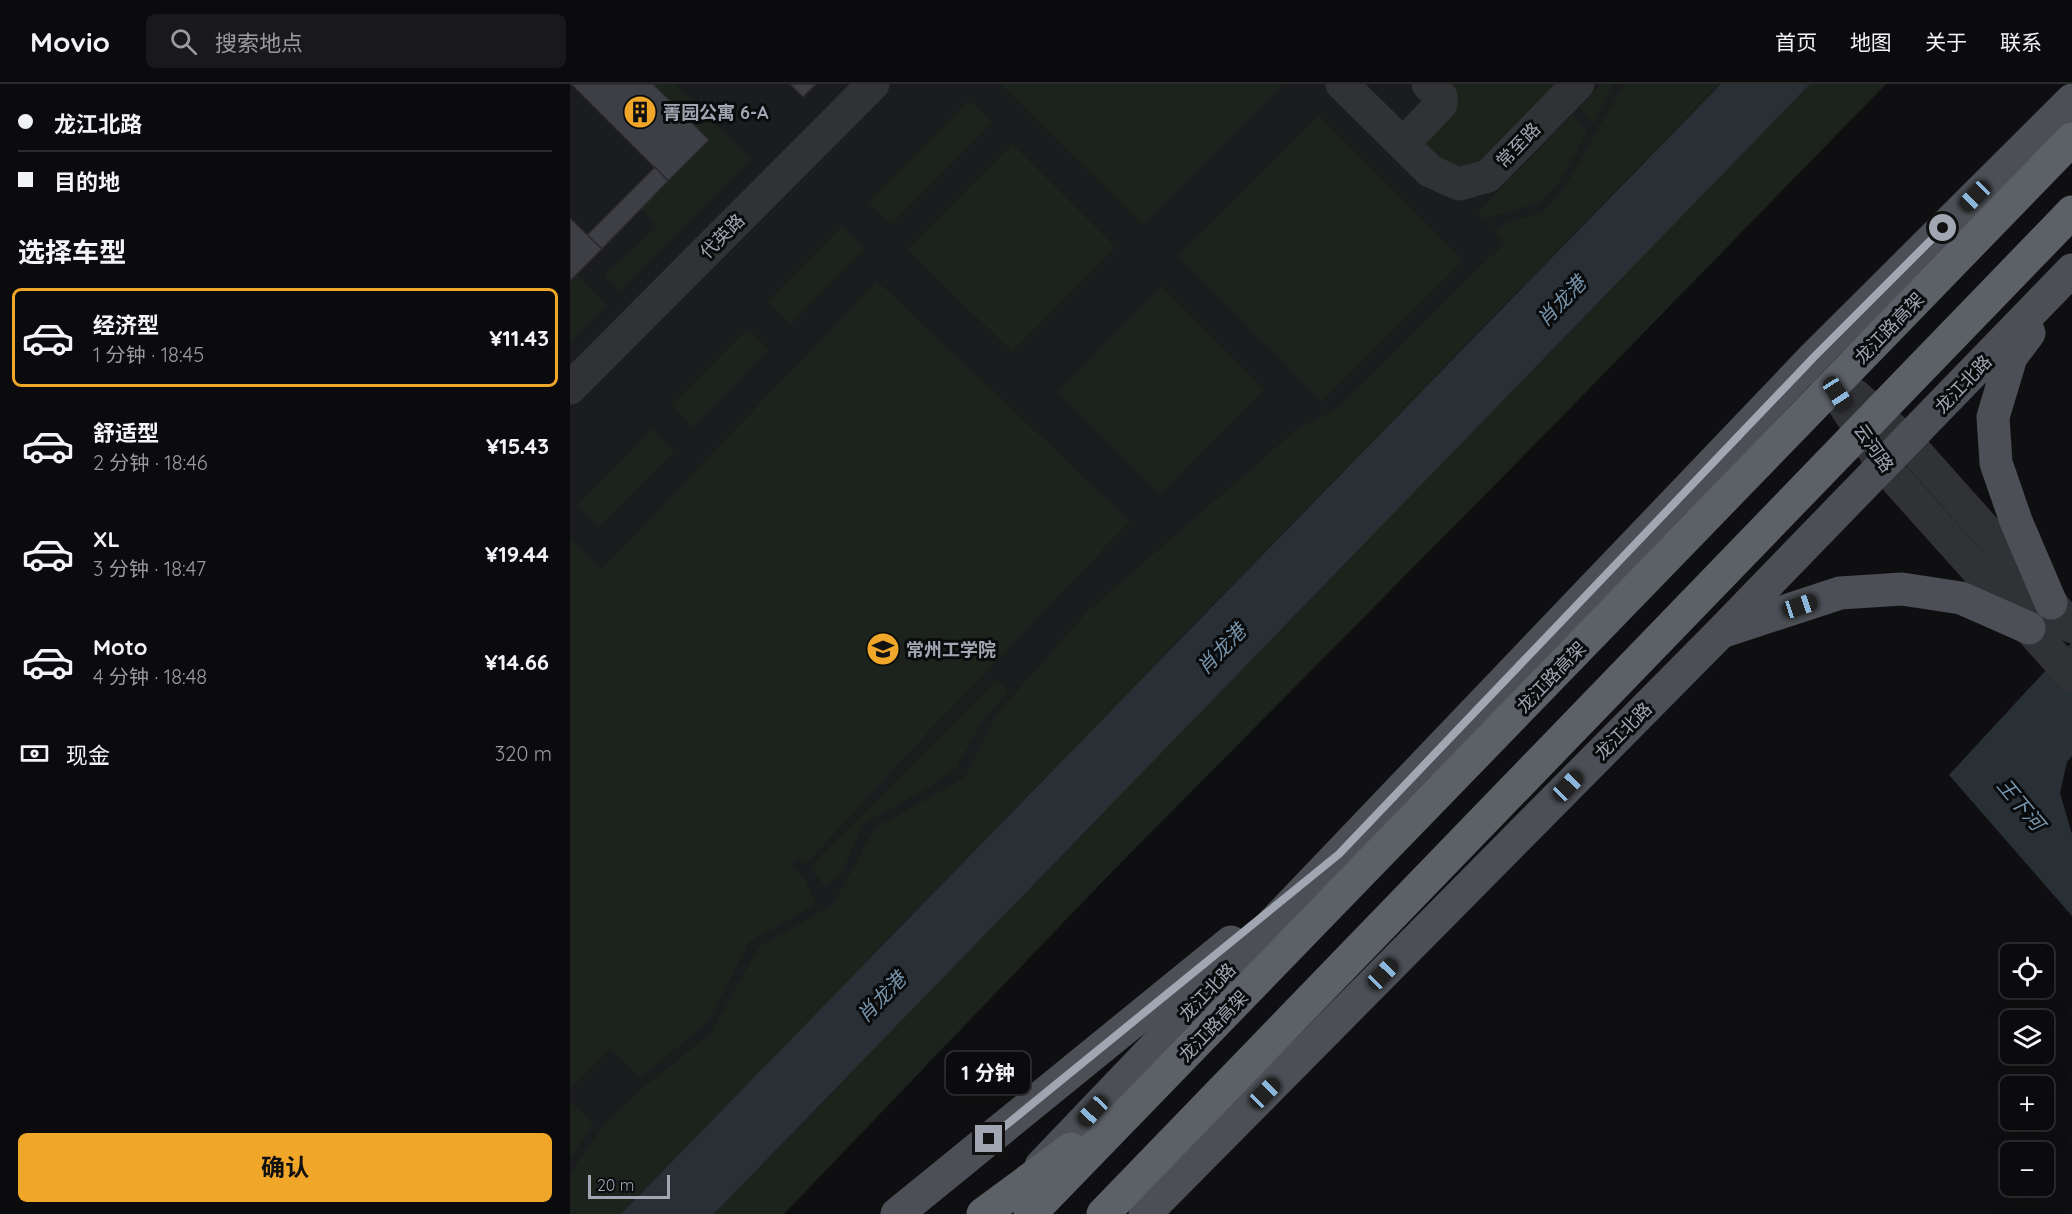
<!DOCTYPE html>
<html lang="zh">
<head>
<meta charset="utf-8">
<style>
	body { margin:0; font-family:Quicksand,"Noto Sans SC",sans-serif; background:#19191b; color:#f1f3f6; height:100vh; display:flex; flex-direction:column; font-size:22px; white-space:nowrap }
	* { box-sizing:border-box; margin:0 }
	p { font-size:20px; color:#9a9b9d }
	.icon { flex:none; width:33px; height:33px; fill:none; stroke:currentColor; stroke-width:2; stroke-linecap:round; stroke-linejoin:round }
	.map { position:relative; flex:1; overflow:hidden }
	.sheet { display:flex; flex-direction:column; background:#0b0b0d; width:570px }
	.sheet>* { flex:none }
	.hud { display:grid; align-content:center; height:132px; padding:0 18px; background:#0b0b0d }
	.controls { position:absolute; left:1430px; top:860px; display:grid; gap:12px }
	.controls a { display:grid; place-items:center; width:54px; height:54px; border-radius:9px; background:#0b0b0d; box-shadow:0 6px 24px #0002,0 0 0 2px #2b2b2e; font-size:30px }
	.scale { position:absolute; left:18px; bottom:15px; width:82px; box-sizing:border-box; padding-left:6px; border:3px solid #a0a6b2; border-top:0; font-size:16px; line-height:21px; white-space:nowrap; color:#a0a6b2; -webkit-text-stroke:4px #0a0b0c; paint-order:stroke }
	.end { position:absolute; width:27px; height:27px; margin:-14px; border:8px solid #a0a6b2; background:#111; box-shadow:0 0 0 3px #111 }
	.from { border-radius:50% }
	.bubble { position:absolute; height:42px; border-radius:9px; background:#0b0b0d; box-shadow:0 6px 24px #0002,0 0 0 2px #2b2b2e; font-size:20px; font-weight:700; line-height:42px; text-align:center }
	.car { position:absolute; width:18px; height:36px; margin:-18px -9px; border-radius:8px; box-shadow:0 0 4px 2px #0007; background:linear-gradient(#222 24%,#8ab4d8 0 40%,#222 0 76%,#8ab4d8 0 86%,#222 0) }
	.hud b { display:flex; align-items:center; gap:21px; height:57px; font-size:22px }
	.hud b+b { border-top:2px solid #2b2b2e }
	.hud i { width:15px; height:15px; background:#f1f3f6 }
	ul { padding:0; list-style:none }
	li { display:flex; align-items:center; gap:18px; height:99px; margin:0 12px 9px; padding:0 6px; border:3px solid transparent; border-radius:9px }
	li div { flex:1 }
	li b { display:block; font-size:22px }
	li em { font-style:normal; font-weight:700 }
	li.active { border-color:#f0a628 }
	li>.icon { width:54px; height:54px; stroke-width:1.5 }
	h2 { padding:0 18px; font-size:27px; line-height:72px }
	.pay { display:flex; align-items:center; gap:15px; height:66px; padding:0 18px; font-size:22px }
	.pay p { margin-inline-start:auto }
	.primary-button { display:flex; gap:12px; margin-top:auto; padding:12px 18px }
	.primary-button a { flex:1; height:69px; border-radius:9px; background:#f0a628; color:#111; font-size:24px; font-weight:700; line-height:69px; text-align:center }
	header { display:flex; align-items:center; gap:36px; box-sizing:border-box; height:84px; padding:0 30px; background:#0b0b0d; border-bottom:2px solid #2b2b2e }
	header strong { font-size:28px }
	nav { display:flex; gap:33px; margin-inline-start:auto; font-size:21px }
	.search { width:420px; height:54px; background:#19191b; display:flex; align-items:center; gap:15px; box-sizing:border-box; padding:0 21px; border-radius:9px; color:#9a9b9d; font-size:22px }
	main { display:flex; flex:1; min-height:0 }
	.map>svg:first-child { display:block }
	.built { fill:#1b1c1e }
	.green { fill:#1c231c }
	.water { fill:#283036 }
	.building { fill:#3e3f44; stroke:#29292d; stroke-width:1.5 }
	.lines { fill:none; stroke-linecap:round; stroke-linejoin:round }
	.minor { stroke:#303236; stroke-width:33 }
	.major { stroke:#4c4f55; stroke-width:33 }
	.highway { stroke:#5c6067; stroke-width:33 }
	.route { stroke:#a0a6b2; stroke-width:8 }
	.labels { text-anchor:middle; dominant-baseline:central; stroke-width:6; stroke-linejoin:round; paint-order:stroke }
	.poi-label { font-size:18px; font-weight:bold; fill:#a0a6b2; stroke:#0a0b0c; text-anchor:start }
	.street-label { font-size:18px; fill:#a0a6b2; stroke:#0a0b0c }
	.water-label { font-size:20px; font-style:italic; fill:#7796ae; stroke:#0a0b0c }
</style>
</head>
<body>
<header>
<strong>Movio</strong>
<div class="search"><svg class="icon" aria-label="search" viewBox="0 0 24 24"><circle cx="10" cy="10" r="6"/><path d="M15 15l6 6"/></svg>搜索地点</div>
<nav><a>首页</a><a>地图</a><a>关于</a><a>联系</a></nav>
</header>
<main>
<section class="sheet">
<div class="hud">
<b><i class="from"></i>龙江北路</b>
<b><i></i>目的地</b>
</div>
<h2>选择车型</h2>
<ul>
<li class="active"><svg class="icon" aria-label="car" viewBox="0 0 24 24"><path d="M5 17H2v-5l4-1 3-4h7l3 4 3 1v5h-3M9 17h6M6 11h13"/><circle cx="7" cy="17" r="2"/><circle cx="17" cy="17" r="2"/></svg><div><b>经济型</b><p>1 分钟 · 18:45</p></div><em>¥11.43</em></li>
<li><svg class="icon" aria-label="car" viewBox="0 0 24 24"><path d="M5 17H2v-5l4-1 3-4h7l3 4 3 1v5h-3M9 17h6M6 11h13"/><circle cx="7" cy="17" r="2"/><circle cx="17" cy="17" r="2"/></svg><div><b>舒适型</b><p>2 分钟 · 18:46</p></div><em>¥15.43</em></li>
<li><svg class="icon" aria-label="car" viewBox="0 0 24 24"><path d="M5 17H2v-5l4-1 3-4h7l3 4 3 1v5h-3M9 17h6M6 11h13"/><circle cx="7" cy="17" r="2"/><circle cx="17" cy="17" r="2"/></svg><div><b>XL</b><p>3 分钟 · 18:47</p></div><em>¥19.44</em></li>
<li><svg class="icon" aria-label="car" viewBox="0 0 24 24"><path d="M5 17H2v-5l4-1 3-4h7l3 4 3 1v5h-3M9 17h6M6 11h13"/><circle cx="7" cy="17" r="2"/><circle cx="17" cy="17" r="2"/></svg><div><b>Moto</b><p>4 分钟 · 18:48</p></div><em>¥14.66</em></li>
</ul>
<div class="pay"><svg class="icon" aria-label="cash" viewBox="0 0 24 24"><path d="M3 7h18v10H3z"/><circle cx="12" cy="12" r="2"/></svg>现金<p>320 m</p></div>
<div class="primary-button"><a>确认</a></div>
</section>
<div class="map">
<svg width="1502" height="1130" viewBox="0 0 1502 1130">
	<rect width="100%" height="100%" fill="#0f0f11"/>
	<!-- built -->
	<path class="built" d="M0 0H1184L66 1130H0Z"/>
	<!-- green -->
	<g class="green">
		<path d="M83 0H105L182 75 50 207 34 191 87 143 72 124 139 56Z"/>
		<path d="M431 0H711L712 2 574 141Z"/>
		<path d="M881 0H985L909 77 890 83 866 76 855 64 857 48Z"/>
		<path d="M1031 0H1043L1023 40 1010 23Z"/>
		<path d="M1054 0H1149L51 1130H0V1090L35 1039 74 1003 140 950 189 863 263 821 305 744 394 694 427 630 517 528 726 346 767 324 935 159 924 147 939 138 972 128 995 103Z"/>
		<path d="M1239 0H1316L977 348 534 796 214 1130H144Z"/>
		<path d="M399 17 422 38 321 140 298 119Z"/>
		<path d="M1003 30 1017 48 990 97 971 118 914 135 907 129Z"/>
		<path d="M749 32 893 177 751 317 607 172Z"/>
		<path d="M442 60 545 163 442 268 338 165Z"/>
		<path d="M272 142 295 164 220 240 198 218Z"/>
		<path d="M6 190 37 221 0 259V197Z"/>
		<path d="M307 197 560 437 376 630 371 626 375 630 236 780 228 774 221 780 234 793 246 820 179 858 138 938 70 994 40 965 0 1005V454L32 485Z"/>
		<path d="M591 202 694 306 590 411 487 308Z"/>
		<path d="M177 245 199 266 124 343 102 321Z"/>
		<path d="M82 345 104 367 29 443 7 421Z"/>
		<path d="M427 596 438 607 411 639 386 684 361 702 293 740 272 788 255 803 241 783Z"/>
		<path d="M0 1018 23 1040 0 1075Z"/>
	</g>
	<!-- water -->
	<g class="water">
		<path d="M1151 0H1240L144 1130H51Z"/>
		<path d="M1502 558V672L1497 678 1490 709 1502 750V832L1379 691Z"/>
	</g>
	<!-- building -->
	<g class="building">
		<path d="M1 0H83L139 56 98 97Z"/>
		<path d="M220 0H246L233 13Z"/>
		<path d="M85 83 98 97 32 165 17 151Z"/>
		<path d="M0 134 32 165 0 197Z"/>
	</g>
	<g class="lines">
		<!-- minor -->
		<g class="minor">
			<path d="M772 0 860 87 889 100 918 92 1008 0"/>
			<path d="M833 60 871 20V13L858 0"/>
			<path d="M1248 280 1313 381 1502 592"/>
			<path d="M0 304 303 0"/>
			<path d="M1285 311 1337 358 1502 543"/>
		</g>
		<!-- major -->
		<g class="major">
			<path d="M1459 249 1441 273 1423 333 1426 379 1446 437 1481 519"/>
			<path d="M1154 547 1270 509 1332 505 1391 514 1459 544"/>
			<path d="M471 1082 1244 273 1502 16"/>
			<path d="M327 1130 661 858"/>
			<path d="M575 1130 1150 549 1502 186"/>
		</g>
		<!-- highway -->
		<g class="highway">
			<path d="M413 1130 501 1065"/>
			<path d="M460 1130 1502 55"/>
			<path d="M533 1130 1502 128"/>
		</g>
	</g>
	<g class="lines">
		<!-- route -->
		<path class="route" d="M419 1055 769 770 1244 273 1373 144"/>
	</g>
	<!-- icons -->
	<defs>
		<g id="building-disc" transform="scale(1.725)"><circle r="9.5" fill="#f0a628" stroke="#0a0b0c"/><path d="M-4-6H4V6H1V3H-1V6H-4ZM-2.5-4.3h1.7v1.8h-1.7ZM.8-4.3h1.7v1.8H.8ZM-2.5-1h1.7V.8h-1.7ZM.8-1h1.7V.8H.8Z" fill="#111"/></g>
		<g id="university-disc" transform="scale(1.725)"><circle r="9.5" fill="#f0a628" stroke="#0a0b0c"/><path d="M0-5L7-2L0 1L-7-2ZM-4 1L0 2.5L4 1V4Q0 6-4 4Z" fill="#111"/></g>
	</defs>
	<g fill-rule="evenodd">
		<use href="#building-disc" x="70" y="28"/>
		<use href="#university-disc" x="313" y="565"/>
	</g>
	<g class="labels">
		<!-- poi labels -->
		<g class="poi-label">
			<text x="93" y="28">菁园公寓 6-A</text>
			<text x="336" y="565">常州工学院</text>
		</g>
		<!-- street labels -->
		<g class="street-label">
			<text transform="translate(948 61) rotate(-46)">常至路</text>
			<text transform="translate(152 152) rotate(-45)">代英路</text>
			<text transform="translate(1319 244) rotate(-46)">龙江路高架</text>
			<text transform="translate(1393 300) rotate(-46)">龙江北路</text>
			<text transform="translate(1304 364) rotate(55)">云河路</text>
			<text transform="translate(981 593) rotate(-46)">龙江路高架</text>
			<text transform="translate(1053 647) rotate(-45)">龙江北路</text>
			<text transform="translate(637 908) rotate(-46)">龙江北路</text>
			<text transform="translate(643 942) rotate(-46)">龙江路高架</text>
		</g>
		<!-- water labels -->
		<g class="water-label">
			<text transform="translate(991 217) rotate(-46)">肖龙港</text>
			<text transform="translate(651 565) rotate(-46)">肖龙港</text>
			<text transform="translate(1451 720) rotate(50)">王下河</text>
			<text transform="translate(311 913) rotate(-46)">肖龙港</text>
		</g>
	</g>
</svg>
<div class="controls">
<a><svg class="icon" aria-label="locate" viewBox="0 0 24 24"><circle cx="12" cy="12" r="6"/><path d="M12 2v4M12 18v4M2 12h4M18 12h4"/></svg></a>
<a><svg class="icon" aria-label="layers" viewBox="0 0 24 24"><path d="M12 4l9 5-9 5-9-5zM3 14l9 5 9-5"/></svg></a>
<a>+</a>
<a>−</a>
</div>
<div class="scale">20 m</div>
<i class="end from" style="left:1373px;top:144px"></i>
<i class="end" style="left:419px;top:1055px"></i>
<div class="bubble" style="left:376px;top:968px;width:84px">1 分钟</div>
<i class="car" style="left:1405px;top:112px;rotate:225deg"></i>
<i class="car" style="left:1267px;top:309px;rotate:147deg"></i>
<i class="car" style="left:1230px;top:522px;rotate:72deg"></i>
<i class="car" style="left:998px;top:702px;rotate:44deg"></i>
<i class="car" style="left:813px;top:890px;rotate:44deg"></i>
<i class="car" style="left:695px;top:1009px;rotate:45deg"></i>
<i class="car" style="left:523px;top:1027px;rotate:223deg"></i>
</div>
</main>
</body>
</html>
